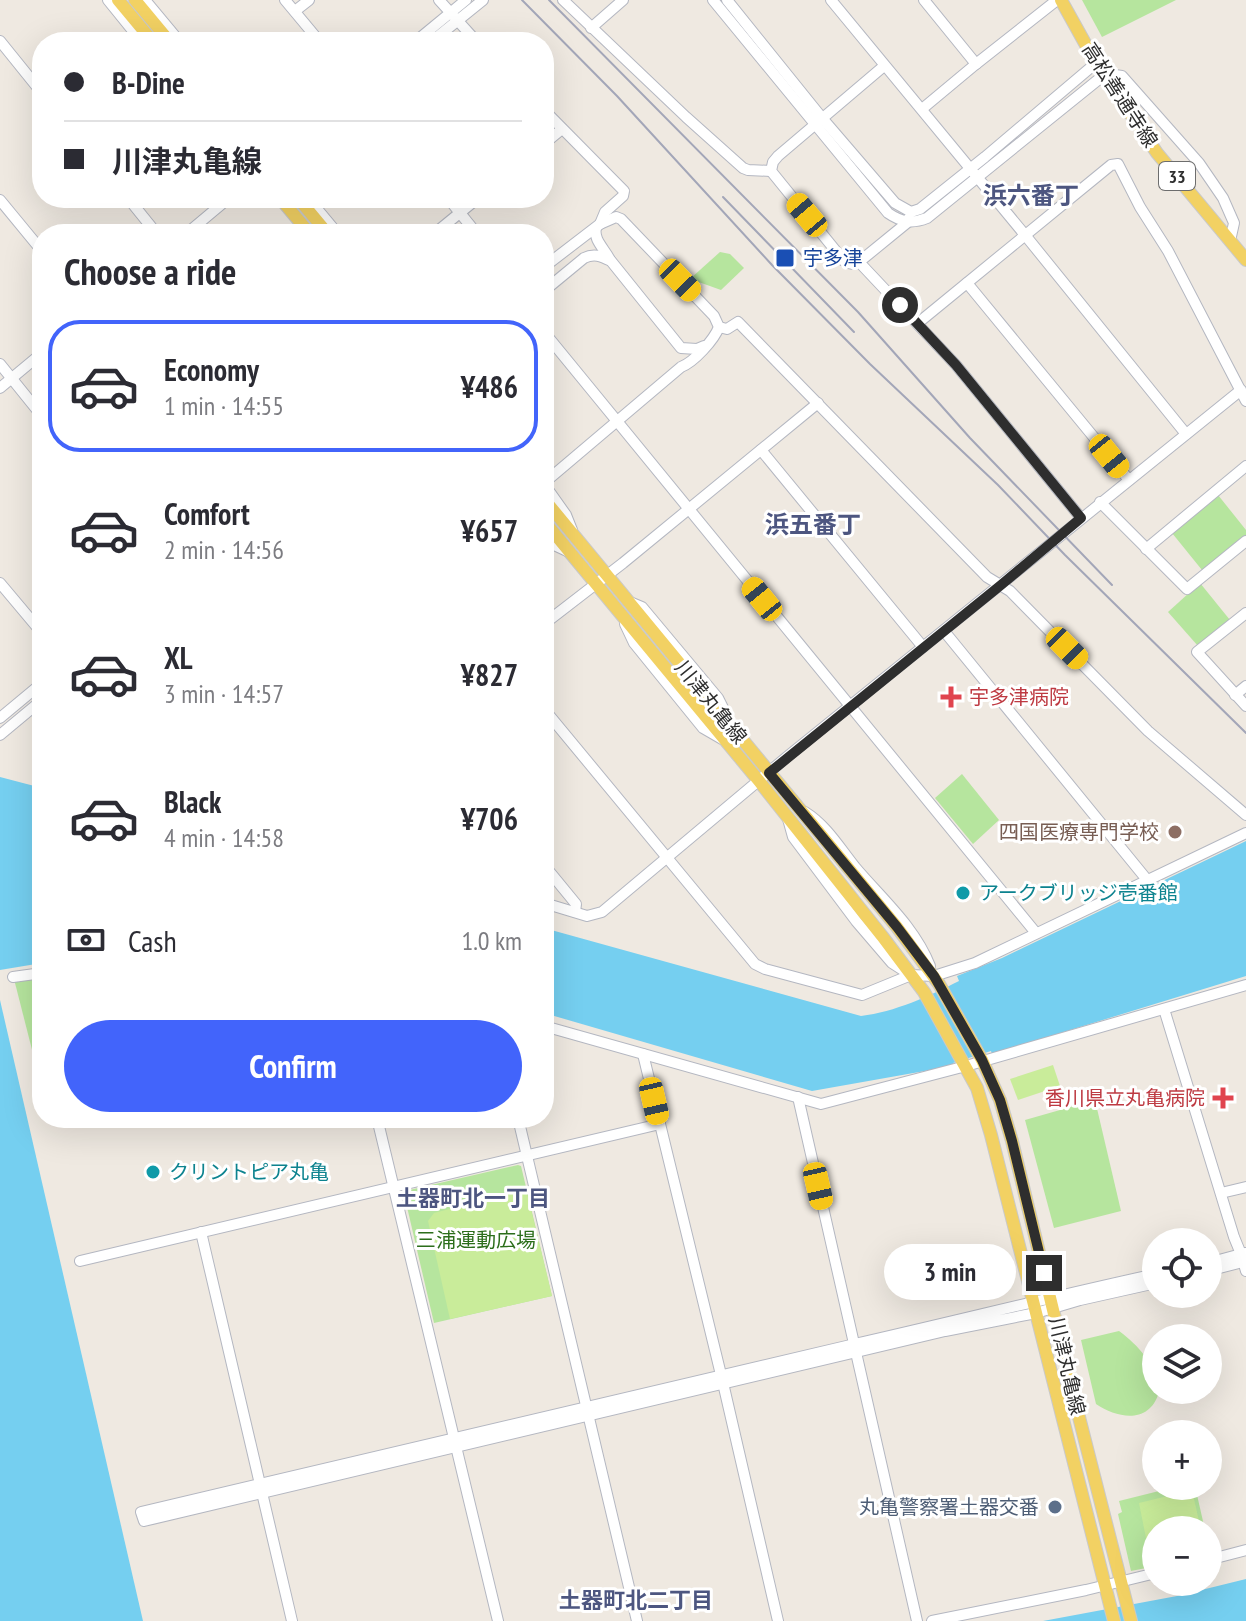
<!DOCTYPE html>
<html lang="en">
<head>
<meta charset="utf-8">
<style>
	body { margin:0; font-family:"PT Sans Narrow","Noto Sans JP",sans-serif; background:#f7f7f7; color:#2b2b33; height:100vh; display:flex; flex-direction:column; font-size:30px; white-space:nowrap }
	* { box-sizing:border-box; margin:0 }
	p { font-size:26px; color:#7c7c81 }
	.icon { flex:none; width:44px; height:44px; fill:none; stroke:currentColor; stroke-width:2; stroke-linecap:round; stroke-linejoin:round }
	.map { position:relative; flex:1; overflow:hidden }
	.details { position:absolute; left:32px; top:224px; width:522px; height:904px; display:flex; flex-direction:column; background:#fff; border-radius:32px; box-shadow:0 8px 32px #0002 }
	.details>* { flex:none }
	.top-card { position:absolute; left:32px; top:32px; width:522px; height:176px; border-radius:32px; box-shadow:0 8px 32px #0002; display:grid; align-content:center; height:176px; padding:0 32px; background:#fff }
	.controls { position:absolute; left:1142px; top:1228px; display:grid; gap:16px }
	.controls a { display:grid; place-items:center; width:80px; height:80px; border-radius:50%; background:#fff; box-shadow:0 8px 32px #0002; font-size:40px }
	.end { position:absolute; width:36px; height:36px; margin:-18px; border:10px solid #2e2e2e; background:#fff; box-shadow:0 0 0 4px #fff }
	.from { border-radius:50% }
	.bubble { position:absolute; height:56px; border-radius:28px; background:#fff; box-shadow:0 8px 32px #0002; font-size:26px; font-weight:700; line-height:56px; text-align:center }
	.car { position:absolute; width:24px; height:48px; margin:-24px -12px; border-radius:10px; box-shadow:0 0 6px 2px #0007; background:linear-gradient(#f5c518 24%,#345 0 40%,#f5c518 0 76%,#345 0 86%,#f5c518 0) }
	.top-card b { display:flex; align-items:center; gap:28px; height:76px; font-size:30px }
	.top-card b+b { border-top:2px solid #e1e1e2 }
	.top-card i { width:20px; height:20px; background:#2b2b33 }
	ul { padding:0; list-style:none }
	li { display:flex; align-items:center; gap:24px; height:132px; margin:0 16px 12px; padding:0 16px; border:4px solid transparent; border-radius:32px }
	li div { flex:1 }
	li b { display:block; font-size:30px }
	li em { font-style:normal; font-weight:700 }
	li.current { border-color:#4264fb }
	li>.icon { width:72px; height:72px; stroke-width:1.5 }
	h2 { padding:0 32px; font-size:36px; line-height:96px }
	.pay { display:flex; align-items:center; gap:20px; height:88px; padding:0 32px; font-size:30px }
	.pay p { margin-inline-start:auto }
	.cta { display:flex; gap:16px; margin-top:auto; padding:16px 32px }
	.cta a { flex:1; height:92px; border-radius:48px; background:#4264fb; color:#fff; font-size:32px; font-weight:700; line-height:92px; text-align:center }
	.map>svg:first-child { display:block }
	.green { fill:#b6e59e }
	.pitch { fill:#c9ec9a }
	.water { fill:#75cff0 }
	.lines { fill:none; stroke-linecap:round; stroke-linejoin:round }
	.minor-casing { stroke:#b4b7c1; stroke-width:12 }
	.major-casing { stroke:#c9c9c9; stroke-width:14 }
	.minor { stroke:#fff; stroke-width:10 }
	.major { stroke:#f2d163; stroke-width:12 }
	.rail { stroke:#a3a6b8; stroke-width:2 }
	.route { stroke:#2e2e2e; stroke-width:10 }
	.transit-dot { fill:#1a4fb4; stroke:#fff; stroke-width:3 }
	.health-dot { fill:#e0444e; stroke:#fff; stroke-width:3 }
	.education-dot { fill:#8d6e63; stroke:#fff; stroke-width:3 }
	.culture-dot { fill:#0f9aa8; stroke:#fff; stroke-width:3 }
	.service-dot { fill:#5c6f8a; stroke:#fff; stroke-width:3 }
	.labels { text-anchor:middle; dominant-baseline:central; stroke-width:6; stroke-linejoin:round; paint-order:stroke }
	.shield { fill:#fff; stroke:#6d6d6d; stroke-width:2 }
	.shield-label { font-size:18px; font-weight:bold; fill:#2e2e2e }
	.street-label { font-size:20px; fill:#2e2e2e; stroke:#fff }
	.transit-label { font-size:20px; fill:#164399; stroke:#fff; text-anchor:start }
	.health-label { font-size:20px; fill:#be3a42; stroke:#fff; text-anchor:start }
	.education-label { font-size:20px; fill:#785e54; stroke:#fff; text-anchor:end }
	.culture-label { font-size:20px; fill:#0d838f; stroke:#fff; text-anchor:start }
	.park-label { font-size:20px; fill:#2c6e1b; stroke:#fff }
	.service-label { font-size:20px; fill:#4e5e75; stroke:#fff; text-anchor:end }
	.neighbourhood-label { font-size:22px; font-weight:bold; fill:#4d5680; stroke:#fff }
	.quarter-label { font-size:24px; font-weight:bold; fill:#4d5680; stroke:#fff }
</style>
</head>
<body>
<div class="map">
<svg width="1246" height="1621" viewBox="0 0 1246 1621">
	<rect width="100%" height="100%" fill="#efe9e1"/>
	<!-- green -->
	<g class="green">
		<path d="M1082 0H1176L1102 37Z"/>
		<path d="M720 252 730 254 744 268 721 290 693 280 691 278Z"/>
		<path d="M1218 495 1246 530V535L1202 570 1172 533Z"/>
		<path d="M1200 583 1230 620 1198 646 1168 612Z"/>
		<path d="M962 774 999 820 973 844 935 798Z"/>
		<path d="M42 976V1089L14 979Z"/>
		<path d="M1095 1100 1121 1211 1054 1228 1025 1120Z"/>
		<path d="M518 1165 521 1166 552 1296 434 1323 404 1194 405 1191Z"/>
		<path d="M1119 1331C1139 1346 1156 1364 1156 1390L1159 1392C1150 1424 1118 1419 1096 1404L1081 1340Z"/>
		<path d="M1179 1486H1195L1205 1530H1156V1566L1131 1571 1118 1514 1122 1512 1119 1501Z"/>
	</g>
	<!-- pitch -->
	<g class="pitch">
		<path d="M1053 1065 1060 1086 1018 1100 1010 1079Z"/>
		<path d="M526 1189 552 1296 450 1319 428 1221 434 1213Z"/>
		<path d="M1192 1490 1201 1530H1156V1551L1149 1553 1139 1503Z"/>
	</g>
	<!-- water -->
	<g class="water">
		<path d="M0 777 42 788V963L0 970Z"/>
		<path d="M1246 841V976L992 1054 991 1051 953 1063V1066L812 1091 544 1013V928L861 1016C895 1012 929 996 959 981L957 976 1002 958Z"/>
		<path d="M0 1000 143 1621H0Z"/>
		<path d="M1246 1579V1621H1043L1177 1596Z"/>
	</g>
	<g class="lines">
		<!-- minor casing -->
		<g class="minor-casing">
			<g id="minor">
				<path d="M108 0 142 42"/>
				<path d="M145 0 180 42"/>
				<path d="M285 0 320 42"/>
				<path d="M439 0 477 42"/>
				<path d="M563 0 686 117 743 168 748 170 771 171"/>
				<path d="M713 0 888 213C901 222 912 224 927 218L1104 75"/>
				<path d="M727 0 822 118 895 203 911 212 920 209 985 157 1096 63"/>
				<path d="M831 0 1025 235 1186 434"/>
				<path d="M924 0 976 64"/>
				<path d="M295 11 309 0"/>
				<path d="M591 28 623 0"/>
				<path d="M0 41 42 93"/>
				<path d="M415 42 466 0"/>
				<path d="M431 42 483 0"/>
				<path d="M884 66 778 156 773 162 771 171 844 261C850 264 854 265 859 262L908 222 909 218"/>
				<path d="M1105 77 1115 75 1122 76 1199 163 1223 198 1234 223 1230 241"/>
				<path d="M922 109 976 64 1057 0"/>
				<path d="M544 110 624 191 623 196 605 212 600 224"/>
				<path d="M544 144 562 129"/>
				<path d="M128 198 157 234"/>
				<path d="M300 198 313 204 338 234"/>
				<path d="M448 198 477 234"/>
				<path d="M0 200 42 251"/>
				<path d="M596 228C593 240 605 249 610 260"/>
				<path d="M186 234 229 198"/>
				<path d="M434 234 478 198"/>
				<path d="M859 262 956 365 1081 518"/>
				<path d="M544 267 600 224 616 217 621 219 714 316 719 327C714 340 694 362 681 367L544 483"/>
				<path d="M967 283 1129 480"/>
				<path d="M544 291 584 258C594 253 601 256 611 261L681 348 697 349 704 346"/>
				<path d="M918 323 1111 165 1118 164 1140 207 1168 251 1246 401"/>
				<path d="M719 327 727 329 738 322 987 577 1010 591 1148 731 1246 815"/>
				<path d="M544 332 1036 933"/>
				<path d="M0 364 42 416"/>
				<path d="M0 388 42 353"/>
				<path d="M761 450 923 647"/>
				<path d="M544 484 566 515 572 530"/>
				<path d="M1100 502 1187 589 1246 541"/>
				<path d="M544 534 552 544 567 551"/>
				<path d="M1146 549 1246 466"/>
				<path d="M0 583 42 633"/>
				<path d="M630 602 642 607 718 698 727 716"/>
				<path d="M1246 613 1197 652 1246 706"/>
				<path d="M544 624 623 563 818 403"/>
				<path d="M625 624 634 643 703 728 722 739"/>
				<path d="M944 631 1148 881"/>
				<path d="M1235 695 1246 686"/>
				<path d="M544 709 755 964 765 969 862 995 911 975 934 976 975 963 1246 833"/>
				<path d="M0 718 42 683"/>
				<path d="M0 735 42 700"/>
				<path d="M805 812C826 825 839 847 855 867 882 899 914 926 930 966"/>
				<path d="M788 819 793 837 856 921 892 963 906 972"/>
				<path d="M544 865 576 904 575 912"/>
				<path d="M544 903 587 916 602 912 788 756 1241 390"/>
				<path d="M13 977 42 973"/>
				<path d="M1164 1009 1234 1237 1241 1254 1246 1271"/>
				<path d="M544 1026 821 1104 966 1066 1246 985"/>
				<path d="M643 1054 723 1383 778 1621"/>
				<path d="M798 1097 917 1621"/>
				<path d="M377 1118 498 1621"/>
				<path d="M518 1118 637 1621"/>
				<path d="M1221 1193 1246 1187"/>
				<path d="M201 1232 292 1621"/>
				<path d="M80 1261 660 1124"/>
				<path d="M1208 1263 1245 1253"/>
				<path d="M1208 1271 1246 1261"/>
				<path d="M1156 1274C1055 1296 956 1321 855 1344 617 1399 379 1455 141 1512L144 1521 945 1331 1036 1313 1080 1300 1156 1283"/>
				<path d="M1208 1560 1246 1550"/>
				<path d="M932 1621 1086 1590 1156 1573"/>
			</g>
		</g>
		<!-- major casing -->
		<g class="major-casing">
			<g id="major">
				<path d="M118 0 153 42"/>
				<path d="M135 0 170 42"/>
				<path d="M1061 0 1096 63 1157 153 1246 260"/>
				<path d="M280 198 310 234"/>
				<path d="M298 198 328 234"/>
				<path d="M544 499 897 927 939 984 982 1060 1000 1100 1012 1141 1080 1421 1131 1621"/>
				<path d="M544 521 759 781 882 936 924 992 977 1088 991 1135 1114 1621"/>
			</g>
		</g>
		<!-- minor -->
		<use href="#minor" class="minor"/>
		<!-- major -->
		<use href="#major" class="major"/>
		<!-- rail -->
		<g class="rail">
			<path d="M522 0 617 96 772 265 870 364 998 485 1065 555 1246 733"/>
			<path d="M549 0 858 312 970 438 1112 585"/>
			<path d="M723 197 854 332"/>
		</g>
	</g>
	<g class="lines">
		<!-- route -->
		<path class="route" d="M900 305 956 365 1081 518 1001 585 769 773 897 927 934 976 982 1060 1000 1100 1012 1141 1044 1273"/>
	</g>
	<!-- markers -->
	<rect class="transit-dot" x="775" y="248" width="20" height="20" rx="4"/>
	<g class="health-dot">
		<path d="M947 685h8v8h8v8h-8v8h-8v-8h-8v-8h8z"/>
		<path d="M1219 1086h8v8h8v8h-8v8h-8v-8h-8v-8h8z"/>
	</g>
	<circle class="education-dot" cx="1175" cy="832" r="8"/>
	<g class="culture-dot">
		<circle cx="963" cy="893" r="8"/>
		<circle cx="153" cy="1172" r="8"/>
	</g>
	<circle class="service-dot" cx="1055" cy="1507" r="8"/>
	<g class="labels">
		<!-- shield labels -->
		<rect class="shield" x="1159" y="162" width="36" height="28" rx="6"/>
		<g class="shield-label">
			<text x="1177" y="176">33</text>
		</g>
		<!-- street labels -->
		<g class="street-label">
			<text transform="translate(1120 95) rotate(57)">高松善通寺線</text>
			<text transform="translate(711 702) rotate(51)">川津丸亀線</text>
			<text transform="translate(1067 1366) rotate(77)">川津丸亀線</text>
		</g>
		<!-- transit labels -->
		<g class="transit-label">
			<text x="803" y="258">宇多津</text>
		</g>
		<!-- health labels -->
		<g class="health-label">
			<text x="969" y="697">宇多津病院</text>
			<text x="1205" y="1098" text-anchor="end">香川県立丸亀病院</text>
		</g>
		<!-- education labels -->
		<g class="education-label">
			<text x="1159" y="832">四国医療専門学校</text>
		</g>
		<!-- culture labels -->
		<g class="culture-label">
			<text x="979" y="893">アークブリッジ壱番館</text>
			<text x="169" y="1172">クリントピア丸亀</text>
		</g>
		<!-- park labels -->
		<g class="park-label">
			<text x="476" y="1240">三浦運動広場</text>
		</g>
		<!-- service labels -->
		<g class="service-label">
			<text x="1039" y="1507">丸亀警察署土器交番</text>
		</g>
		<!-- neighbourhood labels -->
		<g class="neighbourhood-label">
			<text x="473" y="1198">土器町北一丁目</text>
			<text x="636" y="1600">土器町北二丁目</text>
		</g>
		<!-- quarter labels -->
		<g class="quarter-label">
			<text x="1031" y="195">浜六番丁</text>
			<text x="813" y="524">浜五番丁</text>
		</g>
	</g>
</svg>
<div class="controls">
<a><svg class="icon" aria-label="locate" viewBox="0 0 24 24"><circle cx="12" cy="12" r="6"/><path d="M12 2v4M12 18v4M2 12h4M18 12h4"/></svg></a>
<a><svg class="icon" aria-label="layers" viewBox="0 0 24 24"><path d="M12 4l9 5-9 5-9-5zM3 14l9 5 9-5"/></svg></a>
<a>+</a>
<a>−</a>
</div>
<i class="end from" style="left:900px;top:305px"></i>
<i class="end" style="left:1044px;top:1273px"></i>
<div class="bubble" style="left:884px;top:1244px;width:132px">3 min</div>
<i class="car" style="left:807px;top:215px;rotate:320deg"></i>
<i class="car" style="left:680px;top:280px;rotate:136deg"></i>
<i class="car" style="left:1109px;top:456px;rotate:141deg"></i>
<i class="car" style="left:762px;top:599px;rotate:321deg"></i>
<i class="car" style="left:1067px;top:648px;rotate:135deg"></i>
<i class="car" style="left:654px;top:1101px;rotate:167deg"></i>
<i class="car" style="left:818px;top:1186px;rotate:167deg"></i>
<div class="top-card">
<b><i class="from"></i>B-Dine</b>
<b><i></i>川津丸亀線</b>
</div>
<section class="details">
<h2>Choose a ride</h2>
<ul>
<li class="current"><svg class="icon" aria-label="car" viewBox="0 0 24 24"><path d="M5 17H2v-5l4-1 3-4h7l3 4 3 1v5h-3M9 17h6M6 11h13"/><circle cx="7" cy="17" r="2"/><circle cx="17" cy="17" r="2"/></svg><div><b>Economy</b><p>1 min · 14:55</p></div><em>¥486</em></li>
<li><svg class="icon" aria-label="car" viewBox="0 0 24 24"><path d="M5 17H2v-5l4-1 3-4h7l3 4 3 1v5h-3M9 17h6M6 11h13"/><circle cx="7" cy="17" r="2"/><circle cx="17" cy="17" r="2"/></svg><div><b>Comfort</b><p>2 min · 14:56</p></div><em>¥657</em></li>
<li><svg class="icon" aria-label="car" viewBox="0 0 24 24"><path d="M5 17H2v-5l4-1 3-4h7l3 4 3 1v5h-3M9 17h6M6 11h13"/><circle cx="7" cy="17" r="2"/><circle cx="17" cy="17" r="2"/></svg><div><b>XL</b><p>3 min · 14:57</p></div><em>¥827</em></li>
<li><svg class="icon" aria-label="car" viewBox="0 0 24 24"><path d="M5 17H2v-5l4-1 3-4h7l3 4 3 1v5h-3M9 17h6M6 11h13"/><circle cx="7" cy="17" r="2"/><circle cx="17" cy="17" r="2"/></svg><div><b>Black</b><p>4 min · 14:58</p></div><em>¥706</em></li>
</ul>
<div class="pay"><svg class="icon" aria-label="cash" viewBox="0 0 24 24"><path d="M3 7h18v10H3z"/><circle cx="12" cy="12" r="2"/></svg>Cash<p>1.0 km</p></div>
<div class="cta"><a>Confirm</a></div>
</section>
</div>
</body>
</html>
